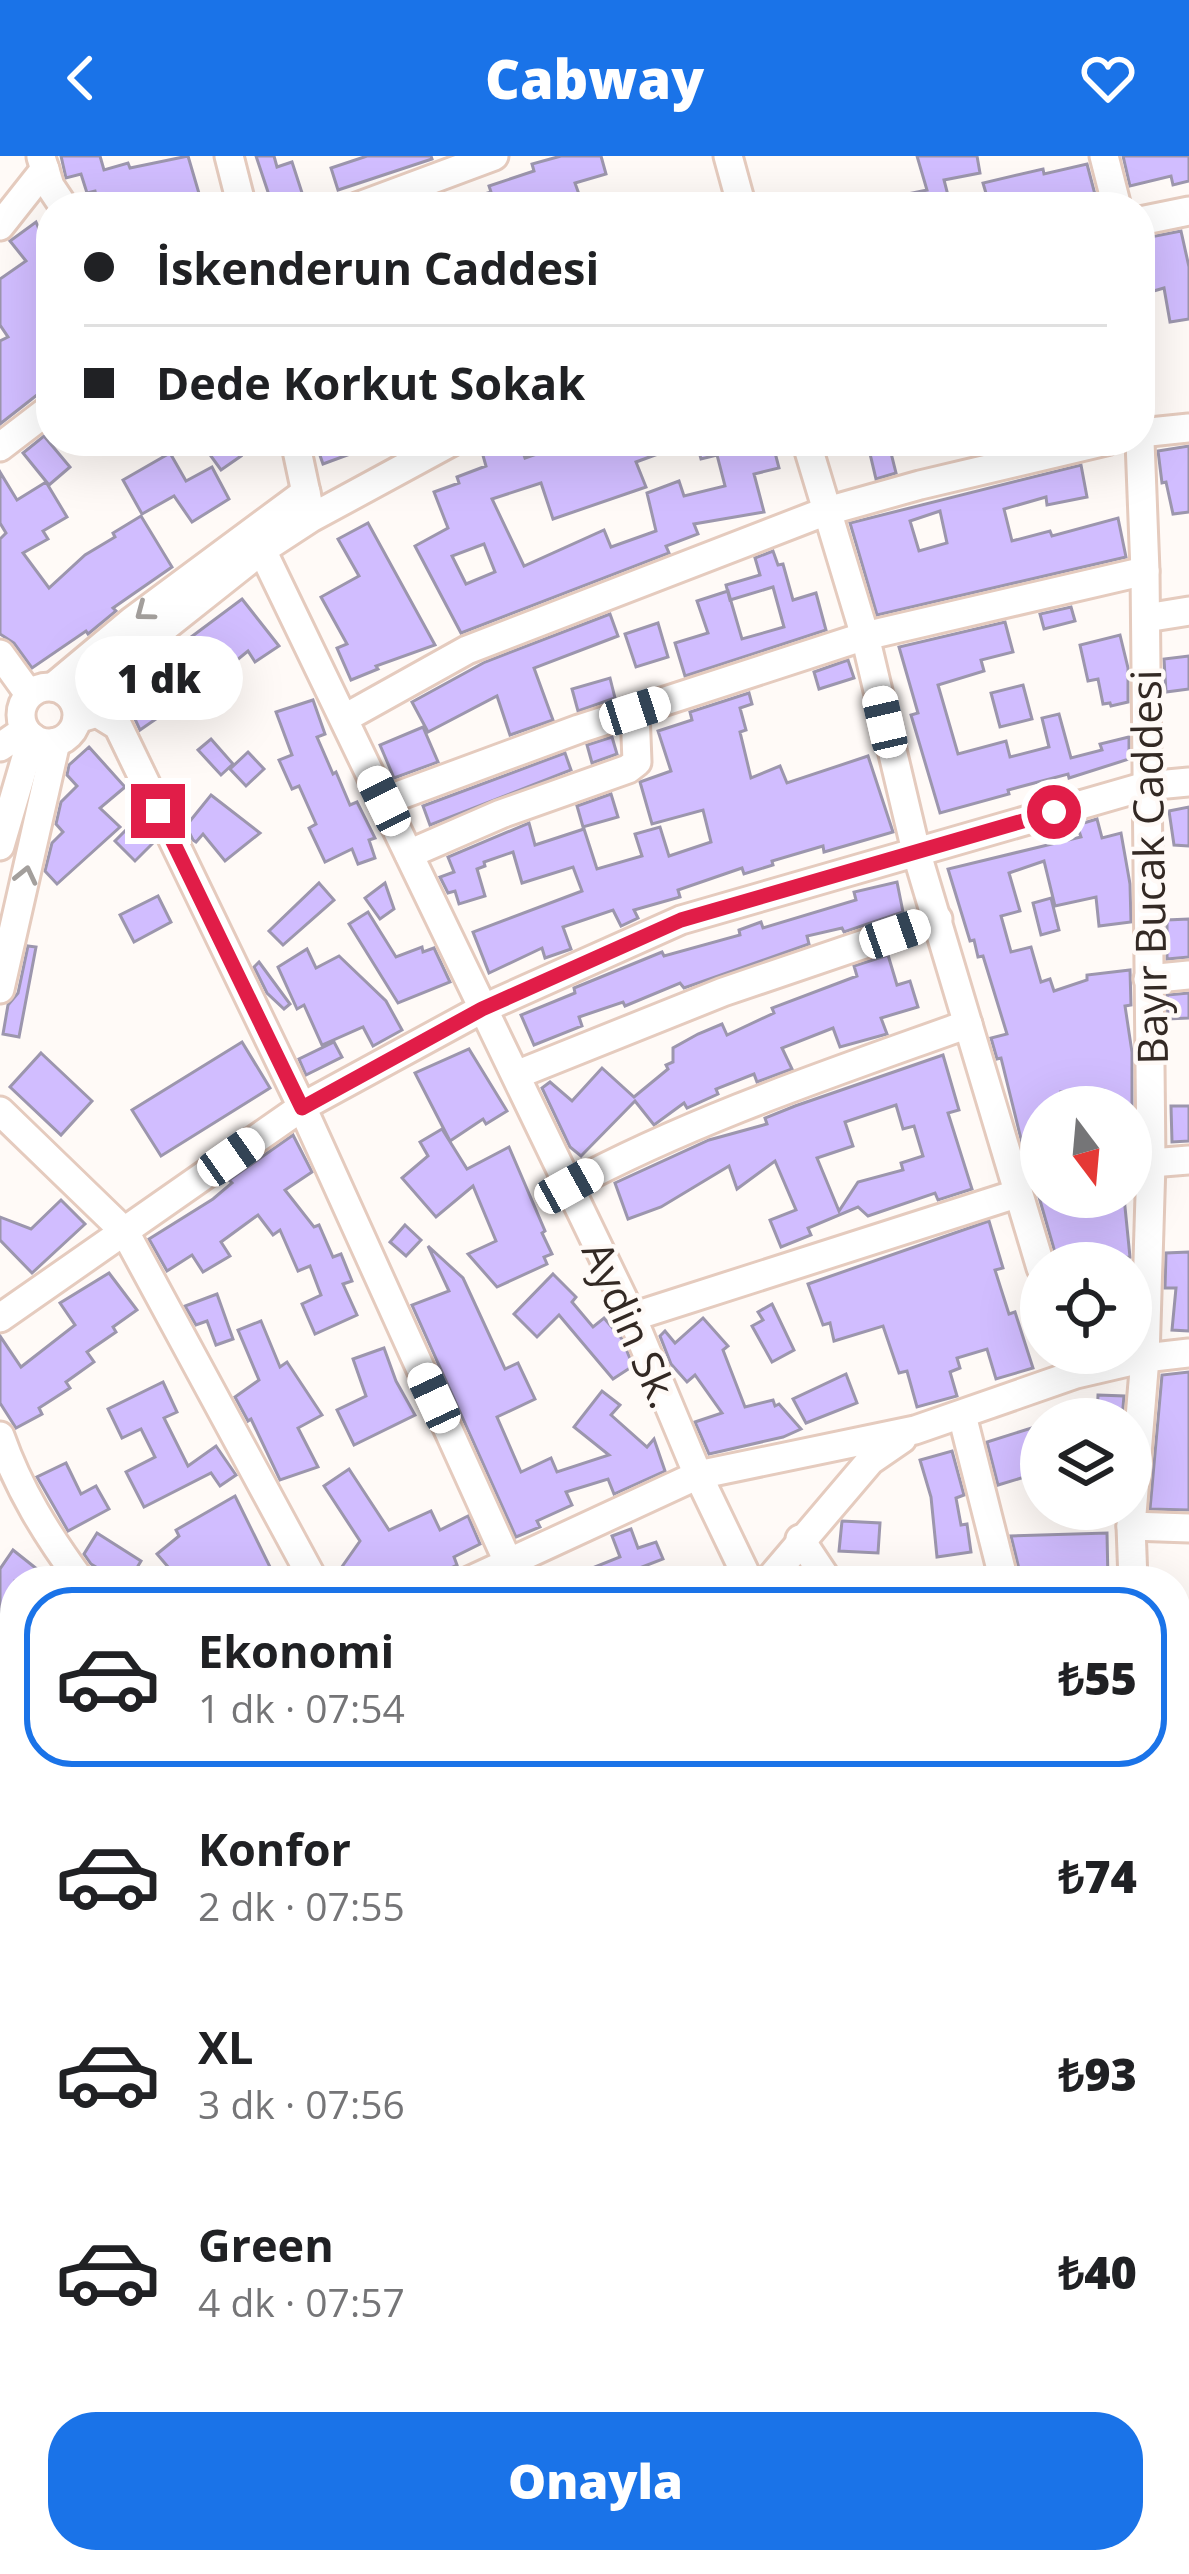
<!DOCTYPE html>
<html lang="tr">
<head>
<meta charset="utf-8">
<style>
	body { margin:0; font-family:"Open Sans",sans-serif; background:#f6f6f6; color:#202124; height:100vh; display:flex; flex-direction:column; font-size:45px; white-space:nowrap }
	* { box-sizing:border-box; margin:0 }
	p { font-size:39px; color:#757577 }
	.icon { flex:none; width:66px; height:66px; fill:none; stroke:currentColor; stroke-width:2; stroke-linecap:round; stroke-linejoin:round }
	.map { position:relative; flex:1; overflow:hidden }
	.drawer { position:absolute; left:0px; top:1410px; width:1191px; height:1008px; display:flex; flex-direction:column; background:#fff; border-radius:48px 48px 0 0; box-shadow:0 12px 48px #0002 }
	.drawer>* { flex:none }
	.guide { position:absolute; left:36px; top:36px; width:1119px; height:264px; border-radius:48px; box-shadow:0 12px 48px #0002; display:grid; align-content:center; height:264px; padding:0 48px; background:#fff }
	.needle { width:78px; rotate:164deg }
	.controls { position:absolute; left:1020px; top:930px; display:grid; gap:24px }
	.controls a { display:grid; place-items:center; width:132px; height:132px; border-radius:50%; background:#fff; box-shadow:0 12px 48px #0002; font-size:60px }
	.end { position:absolute; width:54px; height:54px; margin:-27px; border:15px solid #e11d48; background:#fff; box-shadow:0 0 0 6px #fff }
	.from { border-radius:50% }
	.bubble { position:absolute; height:84px; border-radius:42px; background:#fff; box-shadow:0 12px 48px #0002; font-size:39px; font-weight:800; line-height:84px; text-align:center }
	.car { position:absolute; width:36px; height:72px; margin:-36px -18px; border-radius:15px; box-shadow:0 0 9px 3px #0007; background:linear-gradient(#fff 24%,#345 0 40%,#fff 0 76%,#345 0 86%,#fff 0) }
	.guide b { display:flex; align-items:center; gap:42px; height:114px; font-size:45px }
	.guide b+b { border-top:3px solid #e0e0e0 }
	.guide i { width:30px; height:30px; background:#202124 }
	ul { padding:21px 0 0; list-style:none }
	li { display:flex; align-items:center; gap:36px; height:180px; margin:0 24px 18px; padding:0 24px; border:6px solid transparent; border-radius:48px }
	li div { flex:1 }
	li b { display:block; font-size:45px }
	li em { font-style:normal; font-weight:800 }
	li.active { border-color:#1a73e8 }
	li>.icon { width:108px; height:108px; stroke-width:1.5 }
	.cta { display:flex; gap:24px; margin-top:auto; padding:24px 48px }
	.cta a { flex:1; height:138px; border-radius:48px; background:#1a73e8; color:#fff; font-size:48px; font-weight:800; line-height:138px; text-align:center }
	header { display:flex; justify-content:space-between; align-items:center; height:156px; padding:0 48px; background:#1a73e8; color:#fff; font-size:54px; font-weight:800 }
	.map>svg:first-child { display:block }
	.lines { fill:none; stroke-linecap:round; stroke-linejoin:round }
	.stream { stroke:#50ace0; stroke-width:6 }
	.building { fill:#d1bdff; stroke:#9c96ad; stroke-width:3; fill-rule:evenodd }
	.minor-casing { stroke:#e5cbbe; stroke-width:33 }
	.minor { stroke:#fff; stroke-width:27 }
	.oneway { stroke:#a39f9c }
	.route { stroke:#e11d48; stroke-width:15 }
	.labels { text-anchor:middle; dominant-baseline:central; stroke-width:9; stroke-linejoin:round; paint-order:stroke }
	.street-label { font-size:42px; fill:#332924; stroke:#fffaf7 }
</style>
</head>
<body>
<header><svg class="icon" aria-label="back" viewBox="0 0 24 24"><path d="M15 5l-7 7 7 7"/></svg>Cabway<svg class="icon" aria-label="heart" viewBox="0 0 24 24"><path d="M12 20l-8-8c-3-5 5-10 8-4 3-6 11-1 8 4z"/></svg></header>
<div class="map">
<svg width="1189" height="2418" viewBox="0 0 1189 2418">
	<rect width="100%" height="100%" fill="#fffaf7"/>
	<g class="lines">
		<!-- stream -->
		<g class="stream">
			<path d="M0 2058 15 2064"/>
			<path d="M1176 2266H1189"/>
		</g>
	</g>
	<!-- building -->
	<g class="building">
		<path d="M61 0H100L104 14 128 7 130 12 188 0 203 51H160L158 44 132 51H99L95 35 87 37 81 18 66 22Z"/>
		<path d="M256 0H274L277 11 292 6 305 46 273 51Z"/>
		<path d="M367 0H431L432 3 338 34 331 12Z"/>
		<path d="M561 0H601L606 18 575 27 581 44 557 51H455V47L491 36 489 30 534 15 532 8Z"/>
		<path d="M917 0H977L980 17 944 24 951 51H880L879 44 927 34Z"/>
		<path d="M1123 0H1189V25L1173 29 1171 20 1130 30Z"/>
		<path d="M1087 8 1097 46 1076 51H990L983 27 1043 13 1044 18Z"/>
		<path d="M36 66 51 102V228L0 268V185L8 181 0 169V123L26 105 10 85Z"/>
		<path d="M1181 75 1189 111V163L1170 166 1164 132 1140 139V120L1143 119 1140 83Z"/>
		<path d="M44 280 70 311 49 329 23 297Z"/>
		<path d="M200 285H231L241 300 221 314Z"/>
		<path d="M315 285H380V287L323 308Z"/>
		<path d="M515 285H519L525 302 574 285 688 287 636 306 646 331 553 363 541 327 492 343 524 410 604 374 611 391 656 375 647 337 679 325 684 340 725 330 717 299 701 303 696 285H772L779 312 754 318 764 356 694 368 698 378 666 390 669 397 461 477 415 390 448 372 434 336 459 327 457 321 486 310 482 296ZM484 388 495 416 466 428 452 400Z"/>
		<path d="M867 285H888L896 317 876 323Z"/>
		<path d="M1189 290V356L1173 358 1166 326 1162 327 1158 295Z"/>
		<path d="M170 297 186 325 212 311 229 343 192 366 174 340 142 358 123 324Z"/>
		<path d="M1081 309 1087 341 1047 349 1046 341 1004 353 1012 385 1050 375 1052 380 1118 362 1126 401 877 459 850 367ZM940 355 947 387 919 395 910 365Z"/>
		<path d="M0 316 17 344 46 326 67 361 43 375 48 383 23 397 49 432 85 399 115 381 113 377 141 360 172 411 113 452 116 455 88 478 86 475 32 512 14 487 0 478V383L6 377 0 367Z"/>
		<path d="M368 367 435 489 376 510 378 513 351 524 337 492 347 488 321 441 359 420 338 383Z"/>
		<path d="M773 395 778 409 783 408 793 444 816 437 826 474 685 520 675 487 708 477 697 445 728 435 742 483 784 471 773 431 730 444 726 429 760 419 755 402Z"/>
		<path d="M242 443 279 490 255 506 248 495 199 535 201 538 182 551 179 547 140 574 134 561 109 538 168 491 171 496Z"/>
		<path d="M1071 451 1075 465 1044 473 1040 458Z"/>
		<path d="M610 458 618 480 534 512 553 564 510 579 497 540 428 576 412 546 485 506Z"/>
		<path d="M1005 466 1013 496 981 504 984 515 938 529 958 598 1006 585 1010 601 1049 591 1042 562 1059 558 1071 602 1102 594 1100 588 1129 581V603L1069 622 1068 618 1008 634 1009 638 940 657 911 559 918 557 899 491Z"/>
		<path d="M658 467 668 501 636 511 625 478Z"/>
		<path d="M1120 479 1128 512V546L1111 550 1110 547 1103 548 1098 523 1088 525 1080 489Z"/>
		<path d="M1189 500V533L1166 536 1164 503Z"/>
		<path d="M848 504 854 522 819 533 814 516Z"/>
		<path d="M610 522 615 542 578 555 572 533Z"/>
		<path d="M1023 529 1032 563 1000 571 991 537Z"/>
		<path d="M749 537 752 548 740 552 746 574 740 576 751 622 780 610 787 627 868 600 893 676 824 696 823 690 772 705 773 709 744 718 742 712 678 734 680 741 634 754 638 762 621 770 613 754 563 771 571 793 545 802 542 792 489 817 473 776 582 735 573 711 522 727 513 696 484 706 485 710 477 713 485 740 459 748 455 735 448 737 440 721 454 716 448 701 529 667 535 689 584 673 597 713 642 700 635 678 660 671 669 700 711 686 703 654 652 668 640 626 671 615 658 575 692 564 690 556Z"/>
		<path d="M313 544 325 578 317 581 333 618 336 616 350 649 357 646 375 682 369 684 375 702 358 708 352 693 325 706 309 672 316 668 299 630 292 633 279 604 292 599 276 556Z"/>
		<path d="M423 571 438 606 394 622 380 589Z"/>
		<path d="M612 581 617 598 592 607 587 589Z"/>
		<path d="M211 583 233 608 221 619 198 594Z"/>
		<path d="M89 591 125 631 100 652 120 671 57 728 45 715 52 687 63 676 56 668 61 646 77 630 67 619 69 609Z"/>
		<path d="M248 596 264 613 246 630 230 613Z"/>
		<path d="M565 597 571 614 430 669 423 650Z"/>
		<path d="M611 638 618 661 583 671 577 650Z"/>
		<path d="M211 639 260 677 225 705 203 678 196 686 193 684 186 670Z"/>
		<path d="M1189 651V690L1174 689 1169 655Z"/>
		<path d="M1097 663 1102 682 1121 677 1130 728 1131 766 1099 770 1096 741 1055 750 1044 705 1009 717 1020 755 1001 760 1011 796 1031 791 1041 826 1050 823 1054 835 1087 824V819L1130 814 1131 849 1125 850 1132 896V951H1106L1104 934 1061 936 1065 951H1041V982L1022 987 1001 902 997 903 991 882 1007 878 983 800 978 801 974 784 970 785 948 713 1081 681 1077 669Z"/>
		<path d="M135 665 154 686 135 705 115 685Z"/>
		<path d="M897 726 903 756 844 776 842 772 807 780 809 788 684 832 680 827 625 850 623 846 579 861 582 870 534 889 521 859 575 837 574 832 662 796 664 800 740 779 739 774 761 766 763 772 856 744 854 736Z"/>
		<path d="M319 727 334 744 283 789 269 775Z"/>
		<path d="M385 727 394 753 380 763 365 742Z"/>
		<path d="M158 740 171 766 134 786 120 759Z"/>
		<path d="M1051 742 1059 774 1041 779 1033 747Z"/>
		<path d="M368 756 396 801 422 791 423 796 434 792 450 826 398 847 349 768Z"/>
		<path d="M1189 763V801L1167 803V764Z"/>
		<path d="M28 790 36 791 19 881 3 878 8 849 18 837Z"/>
		<path d="M307 793 316 812 339 800 386 845 402 874 373 890 363 871 322 889 304 849 297 853 278 811Z"/>
		<path d="M888 799 897 829 910 825 918 851 881 862 887 878 840 891 833 872 782 892 792 913 757 926 754 918 716 933 718 938 687 952 684 947 654 969 635 945 581 1000 570 991 542 932 550 926 572 945 602 912 634 941 668 913 666 909 673 906V892L698 878 722 868 727 879 774 857 772 852 857 820 854 810Z"/>
		<path d="M259 806 290 848 284 853 267 837 254 811Z"/>
		<path d="M1189 837V862L1168 863 1167 839Z"/>
		<path d="M242 886 270 932 161 1000 132 954Z"/>
		<path d="M334 886 342 901 306 919 299 903Z"/>
		<path d="M469 893 507 955 486 968 483 963 450 985 415 917Z"/>
		<path d="M41 897 92 945 61 979 10 931Z"/>
		<path d="M943 899 959 954 948 957 972 1033 938 1044 935 1037 868 1060 858 1051 808 1072 811 1079 781 1091 770 1064 796 1054 775 1005 737 1033 729 1010 661 1051 628 1063 615 1027 709 984 767 968 765 962 795 950ZM896 949 903 973 914 970 923 1000 901 1007 903 1014 858 1026 839 1055 817 1002 853 990 845 966Z"/>
		<path d="M1171 950H1189V985L1172 986Z"/>
		<path d="M442 973 467 1013 509 991 545 1075 542 1077 552 1098 544 1101 547 1108 497 1131 468 1098 496 1085 473 1030 436 1061 402 1022 428 1000 420 986Z"/>
		<path d="M293 979 312 1016 285 1034 314 1071 319 1069 333 1101 341 1098 352 1125 343 1128 357 1159 315 1178 302 1148 321 1139 310 1110 298 1115 280 1074 273 1079 258 1059 221 1086 230 1100 203 1116 192 1099 167 1115 149 1083 213 1043 232 1027 229 1024Z"/>
		<path d="M1039 1041H1069L1070 1054 1105 1051 1106 1041H1124L1130 1101 1116 1102V1107H1058Z"/>
		<path d="M61 1044 85 1068 32 1117 0 1084V1061L31 1073Z"/>
		<path d="M989 1065 1003 1112 995 1114 1009 1158 1015 1156 1033 1212 996 1223 987 1193 957 1202 960 1212 950 1216 957 1240 917 1251 907 1215 899 1217 883 1170 834 1185 830 1167 823 1169 808 1128Z"/>
		<path d="M405 1069 421 1084 406 1100 390 1086Z"/>
		<path d="M428 1090 463 1122 505 1213 518 1207 535 1243 497 1261 521 1316 551 1302 557 1316 609 1299 574 1271 602 1235 620 1249 611 1259 647 1291 654 1283 665 1315 614 1338 608 1323 566 1336 572 1349 537 1365 540 1371 516 1381 412 1149 449 1135Z"/>
		<path d="M1189 1096V1175L1172 1174 1176 1132H1165L1166 1097Z"/>
		<path d="M109 1117 137 1154 113 1171 116 1176 87 1196 94 1206 66 1226 70 1232 39 1252 42 1258 16 1272 0 1247V1180L21 1211 75 1169 60 1147Z"/>
		<path d="M553 1118 576 1141 572 1146 593 1171 604 1162 622 1183 633 1210 613 1223 559 1159 537 1181 514 1158Z"/>
		<path d="M217 1138 233 1183 216 1189 207 1165 196 1169 185 1150Z"/>
		<path d="M772 1148 794 1194 772 1206 752 1170 763 1164 758 1156Z"/>
		<path d="M703 1162 728 1190 723 1194 745 1251 773 1244 775 1250 779 1248 801 1273 783 1281 709 1298 695 1266 722 1257 695 1219 687 1226 671 1208 660 1180 665 1175 675 1187Z"/>
		<path d="M261 1165 280 1211 287 1206 322 1259 298 1272 318 1311 280 1324 251 1263 248 1265 235 1241 259 1224 238 1174Z"/>
		<path d="M384 1192 396 1225 415 1259 354 1289 337 1254 366 1240 353 1203Z"/>
		<path d="M1189 1216V1354L1150 1353 1162 1219Z"/>
		<path d="M846 1218 857 1247 806 1267 793 1243Z"/>
		<path d="M163 1226 177 1256 164 1262 188 1310 216 1290 236 1319 220 1330 211 1317 144 1351 126 1316 155 1301 141 1273 122 1282 108 1253Z"/>
		<path d="M1098 1239 1124 1240 1122 1263H1097Z"/>
		<path d="M1038 1270 1041 1316 998 1329 987 1286Z"/>
		<path d="M952 1295 964 1339 956 1342 961 1369 967 1368 971 1396 937 1401 931 1341 920 1304Z"/>
		<path d="M66 1307 81 1338 96 1330 109 1353 68 1375 37 1321Z"/>
		<path d="M349 1313 389 1374 431 1355 440 1374 468 1360 480 1388 454 1401 457 1409 422 1425H332L360 1385 324 1330Z"/>
		<path d="M235 1340 272 1415 250 1425H180L157 1398 179 1380 176 1374Z"/>
		<path d="M842 1365 880 1367 878 1397 839 1395Z"/>
		<path d="M631 1373 638 1392 656 1386 663 1403 624 1418 626 1425H560L620 1401 612 1380Z"/>
		<path d="M97 1377 141 1405 129 1425H119L91 1408 84 1398Z"/>
		<path d="M1107 1377 1108 1425H1022L1011 1380Z"/>
		<path d="M13 1394 52 1425H15V1448L0 1472V1413Z"/>
		<path d="M0 1566 14 1569 15 1644 5 1647 0 1638Z"/>
		<path d="M0 2115 15 2122V2158L0 2151Z"/>
		<path d="M0 2335 15 2341V2403H86L90 2418H0Z"/>
		<path d="M157 2403H209V2407L160 2418Z"/>
		<path d="M494 2403H693L694 2406 657 2418H492Z"/>
		<path d="M704 2403H1069L1073 2418H704Z"/>
		<path d="M1158 2403H1189V2418H1159Z"/>
	</g>
	<g class="lines">
		<!-- minor casing -->
		<g class="minor-casing">
			<g id="minor">
				<path d="M229 0 242 51"/>
				<path d="M728 0 742 51"/>
				<path d="M1104 0 1117 51"/>
				<path d="M41 1 50 30 64 51"/>
				<path d="M357 51 494 0"/>
				<path d="M1140 65 1189 55"/>
				<path d="M0 70 45 13"/>
				<path d="M1140 277 1189 272"/>
				<path d="M295 285 309 351"/>
				<path d="M806 285 865 480 916 695 1041 1112"/>
				<path d="M0 291 51 252"/>
				<path d="M262 394 632 1161 698 1319 749 1425"/>
				<path d="M1146 462 1189 455"/>
				<path d="M0 498 29 538"/>
				<path d="M53 531 132 465 306 336"/>
				<circle cx="49" cy="559" r="28"/>
				<path d="M73 544 262 394 311 362 453 285"/>
				<path d="M345 562 467 494 824 356 920 329 1106 285"/>
				<path d="M77 563 97 557 118 570 302 951 509 1408"/>
				<path d="M0 591 25 574"/>
				<path d="M384 645 579 573 865 480 1145 415"/>
				<path d="M0 690 32 581"/>
				<path d="M409 698 501 658 628 613 637 606 635 555"/>
				<path d="M1148 823 1189 819"/>
				<path d="M0 833 56 586"/>
				<path d="M516 919 723 836 938 763"/>
				<path d="M0 955 125 1076 314 1425"/>
				<path d="M1151 1007 1189 1004"/>
				<path d="M569 1030C696 962 832 917 968 868"/>
				<path d="M632 1161 1016 1038"/>
				<path d="M0 1162 302 951 482 853 681 764 1146 630 1189 626"/>
				<path d="M962 1259 1004 1425"/>
				<path d="M0 1280C19 1334 47 1379 81 1425"/>
				<path d="M1131 1370 1189 1372"/>
				<path d="M800 1383 828 1425"/>
				<path d="M469 1425 698 1319 915 1274 1076 1218 1145 1202 1189 1197"/>
				<path d="M768 1425 870 1305 902 1283"/>
				<path d="M1133 1425 1131 1370 1145 1202 1151 1007 1145 415 1140 285"/>
				<path d="M0 1534 15 1552"/>
				<path d="M1176 1540 1189 1542"/>
				<path d="M0 1671 15 1662"/>
				<path d="M0 1716 15 1725"/>
				<path d="M1176 1716H1189"/>
				<path d="M1176 1848H1189"/>
				<path d="M0 1960 15 1966"/>
				<path d="M1176 1990 1189 1991"/>
				<path d="M0 2024 15 2029"/>
				<path d="M0 2091 15 2097"/>
				<path d="M1176 2238H1189"/>
				<path d="M0 2258H15"/>
				<path d="M1176 2318 1189 2319"/>
				<path d="M139 2403 142 2418"/>
				<path d="M1134 2403V2418"/>
				<path d="M259 2418 263 2403"/>
				<path d="M390 2418 394 2403"/>
			</g>
		</g>
		<!-- minor -->
		<use href="#minor" class="minor"/>
	</g>
	<!-- one-way arrows -->
	<defs><path id="oneway-chevron" d="M-2-3.5L2.5 0L-2 3.5" fill="none" stroke-width="1.6" stroke-linecap="round" stroke-linejoin="round" transform="scale(3)"/></defs>
	<g class="oneway">
		<use href="#oneway-chevron" transform="translate(144 456) rotate(143)"/>
		<use href="#oneway-chevron" transform="translate(26 719) rotate(-77)"/>
	</g>
	<g class="lines">
		<!-- route -->
		<path class="route" d="M158 655 302 952 482 853 681 764 1054 656"/>
	</g>
	<g class="labels">
		<!-- street labels -->
		<g class="street-label">
			<text transform="translate(1148 711) rotate(-91)">Bayır Bucak Caddesi</text>
			<text transform="translate(632 1168) rotate(66)">Aydin Sk.</text>
		</g>
	</g>
</svg>
<div class="controls">
<a><svg class="needle" viewBox="-14 -14 28 28"><path d="M0-13l5 13h-10z" fill="#e53935"/><path d="M0 13l5-13h-10z" fill="#757577"/></svg></a>
<a><svg class="icon" aria-label="locate" viewBox="0 0 24 24"><circle cx="12" cy="12" r="6"/><path d="M12 2v4M12 18v4M2 12h4M18 12h4"/></svg></a>
<a><svg class="icon" aria-label="layers" viewBox="0 0 24 24"><path d="M12 4l9 5-9 5-9-5zM3 14l9 5 9-5"/></svg></a>
</div>
<i class="end from" style="left:1054px;top:656px"></i>
<i class="end" style="left:158px;top:655px"></i>
<div class="bubble" style="left:75px;top:480px;width:168px">1 dk</div>
<i class="car" style="left:635px;top:555px;rotate:72deg"></i>
<i class="car" style="left:885px;top:566px;rotate:347deg"></i>
<i class="car" style="left:384px;top:645px;rotate:334deg"></i>
<i class="car" style="left:895px;top:778px;rotate:71deg"></i>
<i class="car" style="left:231px;top:1001px;rotate:55deg"></i>
<i class="car" style="left:569px;top:1030px;rotate:61deg"></i>
<i class="car" style="left:434px;top:1242px;rotate:335deg"></i>
<div class="guide">
<b><i class="from"></i>İskenderun Caddesi</b>
<b><i></i>Dede Korkut Sokak</b>
</div>
<section class="drawer">
<ul>
<li class="active"><svg class="icon" aria-label="car" viewBox="0 0 24 24"><path d="M5 17H2v-5l4-1 3-4h7l3 4 3 1v5h-3M9 17h6M6 11h13"/><circle cx="7" cy="17" r="2"/><circle cx="17" cy="17" r="2"/></svg><div><b>Ekonomi</b><p>1 dk · 07:54</p></div><em>₺55</em></li>
<li><svg class="icon" aria-label="car" viewBox="0 0 24 24"><path d="M5 17H2v-5l4-1 3-4h7l3 4 3 1v5h-3M9 17h6M6 11h13"/><circle cx="7" cy="17" r="2"/><circle cx="17" cy="17" r="2"/></svg><div><b>Konfor</b><p>2 dk · 07:55</p></div><em>₺74</em></li>
<li><svg class="icon" aria-label="car" viewBox="0 0 24 24"><path d="M5 17H2v-5l4-1 3-4h7l3 4 3 1v5h-3M9 17h6M6 11h13"/><circle cx="7" cy="17" r="2"/><circle cx="17" cy="17" r="2"/></svg><div><b>XL</b><p>3 dk · 07:56</p></div><em>₺93</em></li>
<li><svg class="icon" aria-label="car" viewBox="0 0 24 24"><path d="M5 17H2v-5l4-1 3-4h7l3 4 3 1v5h-3M9 17h6M6 11h13"/><circle cx="7" cy="17" r="2"/><circle cx="17" cy="17" r="2"/></svg><div><b>Green</b><p>4 dk · 07:57</p></div><em>₺40</em></li>
</ul>
<div class="cta"><a>Onayla</a></div>
</section>
</div>
</body>
</html>
